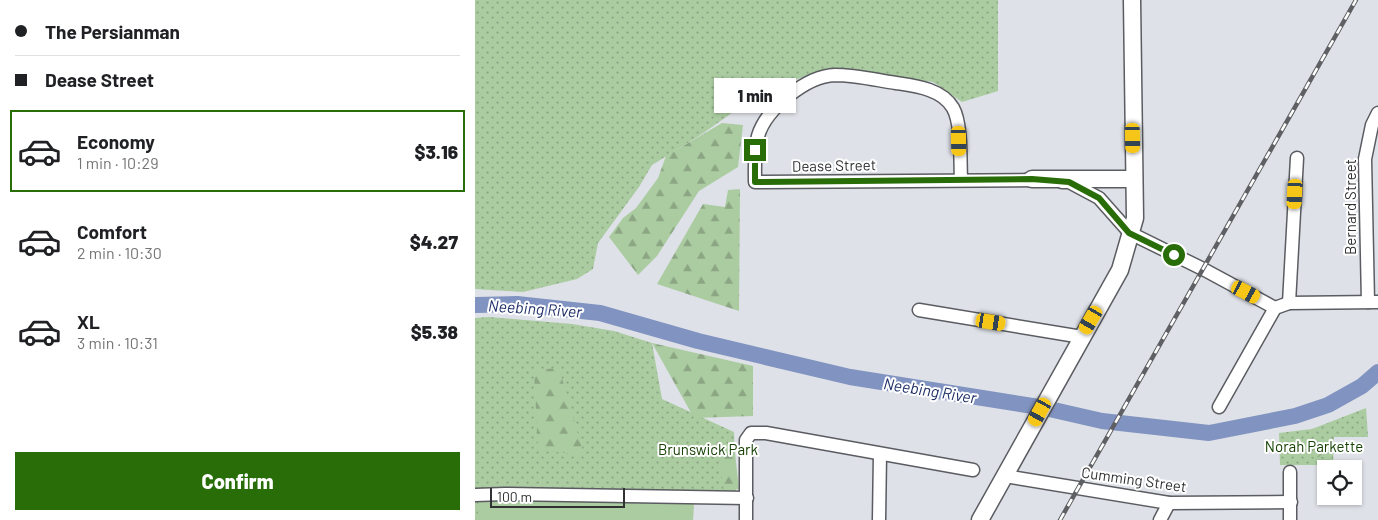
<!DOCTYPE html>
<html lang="en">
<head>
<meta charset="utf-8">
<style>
	body { margin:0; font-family:Barlow,sans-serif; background:#f2f2f2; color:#202124; height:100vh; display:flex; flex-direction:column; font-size:19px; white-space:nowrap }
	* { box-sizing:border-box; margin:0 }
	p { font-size:16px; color:#757577 }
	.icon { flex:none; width:28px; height:28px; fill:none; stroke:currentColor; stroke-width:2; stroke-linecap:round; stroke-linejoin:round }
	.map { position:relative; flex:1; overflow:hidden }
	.drawer { display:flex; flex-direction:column; background:#fff; width:475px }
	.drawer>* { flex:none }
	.top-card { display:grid; align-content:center; height:110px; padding:0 15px; background:#fff }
	.buttons { position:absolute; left:842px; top:460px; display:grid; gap:10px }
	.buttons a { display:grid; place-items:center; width:45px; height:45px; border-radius:0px; background:#fff; box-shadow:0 1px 4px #0004; font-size:25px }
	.scale { position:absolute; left:15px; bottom:12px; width:135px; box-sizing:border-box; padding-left:5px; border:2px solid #303133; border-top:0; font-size:14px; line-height:18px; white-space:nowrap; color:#303133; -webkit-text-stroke:4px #fff; paint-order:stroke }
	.end { position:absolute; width:22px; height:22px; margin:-11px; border:6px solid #286d07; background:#fff; box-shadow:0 0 0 2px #fff }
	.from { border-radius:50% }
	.bubble { position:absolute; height:35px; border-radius:0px; background:#fff; box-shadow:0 1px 4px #0004; font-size:16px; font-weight:800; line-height:35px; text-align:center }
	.car { position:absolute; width:15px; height:30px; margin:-15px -8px; border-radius:6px; box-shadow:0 0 4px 1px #0007; background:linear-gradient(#f5c518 24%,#345 0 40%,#f5c518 0 76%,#345 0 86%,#f5c518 0) }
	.top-card b { display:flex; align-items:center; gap:18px; height:48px; font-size:19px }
	.top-card b+b { border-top:1px solid #e0e0e0 }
	.top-card i { width:12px; height:12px; background:#202124 }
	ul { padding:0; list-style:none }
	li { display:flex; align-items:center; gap:15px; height:82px; margin:0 10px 8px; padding:0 5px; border:2px solid transparent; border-radius:0px }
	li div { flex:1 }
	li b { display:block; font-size:19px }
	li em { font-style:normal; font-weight:800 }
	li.active { border-color:#286d07 }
	li>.icon { width:45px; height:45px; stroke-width:1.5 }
	.action { display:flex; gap:10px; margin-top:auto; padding:10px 15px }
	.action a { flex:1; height:58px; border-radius:0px; background:#286d07; color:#fff; font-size:20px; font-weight:800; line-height:58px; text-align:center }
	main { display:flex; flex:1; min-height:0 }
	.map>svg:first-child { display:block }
	.grass { fill:url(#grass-dots) }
	.forest { fill:url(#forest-firs) }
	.garden { fill:url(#garden-furrows) }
	.pitch { fill:#abcca1 }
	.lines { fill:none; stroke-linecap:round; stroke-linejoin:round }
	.river { stroke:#8193c0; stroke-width:16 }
	.minor-casing { stroke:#5a5c61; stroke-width:15 }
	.major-casing { stroke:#5a5c61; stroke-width:19 }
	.minor { stroke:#fff; stroke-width:12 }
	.major { stroke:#fff; stroke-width:16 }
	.rail-casing { stroke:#5e6063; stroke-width:4.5 }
	.rail { stroke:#fff; stroke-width:2.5; stroke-dasharray:8; stroke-linecap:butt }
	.route { stroke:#286d07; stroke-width:6 }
	.labels { text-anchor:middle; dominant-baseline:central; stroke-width:4; stroke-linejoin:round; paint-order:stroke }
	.street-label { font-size:15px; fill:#303133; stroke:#fff }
	.park-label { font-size:15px; fill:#164204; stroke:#fff }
	.water-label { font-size:16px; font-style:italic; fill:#1f3068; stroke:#fff }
</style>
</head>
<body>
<main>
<section class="drawer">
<div class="top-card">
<b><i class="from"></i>The Persianman</b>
<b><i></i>Dease Street</b>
</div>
<ul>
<li class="active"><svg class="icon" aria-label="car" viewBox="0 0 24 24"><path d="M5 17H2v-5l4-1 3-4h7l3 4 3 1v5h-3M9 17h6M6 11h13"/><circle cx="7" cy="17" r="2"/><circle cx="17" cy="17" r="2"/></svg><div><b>Economy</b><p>1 min · 10:29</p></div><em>$3.16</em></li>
<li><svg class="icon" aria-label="car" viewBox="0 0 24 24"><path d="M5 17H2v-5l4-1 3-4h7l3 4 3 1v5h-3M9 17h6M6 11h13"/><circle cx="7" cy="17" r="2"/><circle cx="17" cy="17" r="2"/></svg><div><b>Comfort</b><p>2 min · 10:30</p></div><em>$4.27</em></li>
<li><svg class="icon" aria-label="car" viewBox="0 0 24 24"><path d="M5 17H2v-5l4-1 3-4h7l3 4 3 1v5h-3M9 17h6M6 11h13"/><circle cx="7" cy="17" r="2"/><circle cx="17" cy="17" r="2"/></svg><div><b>XL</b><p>3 min · 10:31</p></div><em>$5.38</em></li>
</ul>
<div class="action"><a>Confirm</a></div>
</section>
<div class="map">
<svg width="903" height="520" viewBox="0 0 903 520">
	<defs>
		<pattern id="grass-dots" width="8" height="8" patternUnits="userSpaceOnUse" patternTransform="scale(1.25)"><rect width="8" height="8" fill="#abcca1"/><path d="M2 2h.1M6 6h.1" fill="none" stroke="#8ca684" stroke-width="1.8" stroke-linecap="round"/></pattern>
		<pattern id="forest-firs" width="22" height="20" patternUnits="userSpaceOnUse" patternTransform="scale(1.25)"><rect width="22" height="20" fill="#abcca1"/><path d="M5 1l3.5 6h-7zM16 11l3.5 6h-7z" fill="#8ca684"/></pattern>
		<pattern id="garden-furrows" width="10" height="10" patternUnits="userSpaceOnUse" patternTransform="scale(1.25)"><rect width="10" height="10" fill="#abcca1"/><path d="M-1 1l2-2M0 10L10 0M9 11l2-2" fill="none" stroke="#8ca684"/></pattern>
	</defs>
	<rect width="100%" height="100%" fill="#dee1e7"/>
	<!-- grass -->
	<g class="grass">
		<path d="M0 0H523V91L487 102 458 82 353 68 317 81 294 87 224 136 177 165 164 187 123 243 118 269 102 279 48 292 0 289Z"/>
		<path d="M14 317 97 324 139 331 177 343 187 399 259 432 261 493 219 491 218 520H0V318Z"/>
		<path d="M891 408 893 437H859L858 465H805L804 433 837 429Z"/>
	</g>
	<!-- forest -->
	<g class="forest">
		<path d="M247 123 268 125 263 167 224 191 182 256 163 275 134 237 148 218 161 208 183 178 191 156Z"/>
		<path d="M265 189 264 311 182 284 228 204 250 207 253 190Z"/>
		<path d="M177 343 278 366V416L219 418Z"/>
		<path d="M84 368 109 455 63 450 59 370Z"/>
		<path d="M242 444H259L264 489 249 491Z"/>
	</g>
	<!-- garden -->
	<rect class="garden" x="834" y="444" width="18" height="13"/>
	<!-- pitch -->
	<path class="pitch" d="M219 501 218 520H3V502Z"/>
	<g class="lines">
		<!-- river -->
		<path class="river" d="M0 305 42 304 125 313 223 341 375 377 570 408 627 421 734 433 820 416 853 405 887 386 903 372"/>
		<!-- minor casing -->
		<g class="minor-casing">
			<g id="minor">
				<path d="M486 180C485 160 487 124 478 108 467 89 441 86 421 83 401 80 380 75 360 75 331 76 291 109 283 136 279 151 280 167 280 182L564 180"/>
				<path d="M587 182H594L624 198 655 233 728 269 800 308 814 303 903 302"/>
				<path d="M893 302 890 159 897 125 903 113"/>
				<path d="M814 303 822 158"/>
				<path d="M444 310 607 337"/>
				<path d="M744 407 800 308"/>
				<path d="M815 472V520"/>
				<path d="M530 476 694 503 816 502"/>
				<path d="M0 495 30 494 272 498"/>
				<path d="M271 520V440L276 433H291L498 470"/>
				<path d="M404 520 405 454"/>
				<path d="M685 520 694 503"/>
			</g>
		</g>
		<!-- major casing -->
		<g class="major-casing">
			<g id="major">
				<path d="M557 179H659"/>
				<path d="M505 520 645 270 660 218 657 0"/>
			</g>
		</g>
		<!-- minor -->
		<use href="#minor" class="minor"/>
		<!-- major -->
		<use href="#major" class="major"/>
		<!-- rail casing -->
		<g class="rail-casing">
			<path id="rail" d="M585 520 881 0"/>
		</g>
		<!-- rail -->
		<use href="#rail" class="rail"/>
	</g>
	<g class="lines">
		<!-- route -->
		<path class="route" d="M280 150V182L557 179 594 182 624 198 654 233 699 255"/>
	</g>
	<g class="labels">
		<!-- street labels -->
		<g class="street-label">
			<text transform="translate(359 165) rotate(-1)">Dease Street</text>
			<text transform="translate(875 207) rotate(-90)">Bernard Street</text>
			<text transform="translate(659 479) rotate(8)">Cumming Street</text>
		</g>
		<!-- park labels -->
		<g class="park-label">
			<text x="839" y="446">Norah Parkette</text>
			<text x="233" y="449">Brunswick Park</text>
		</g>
		<!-- water labels -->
		<g class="water-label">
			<text transform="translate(60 308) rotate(4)">Neebing River</text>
			<text transform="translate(455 390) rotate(9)">Neebing River</text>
		</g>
	</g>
</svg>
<div class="buttons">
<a><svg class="icon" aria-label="locate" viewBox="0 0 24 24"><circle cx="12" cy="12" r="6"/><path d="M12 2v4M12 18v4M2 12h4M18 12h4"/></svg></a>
</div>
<div class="scale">100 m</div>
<i class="end from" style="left:699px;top:255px"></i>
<i class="end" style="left:280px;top:150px"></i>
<div class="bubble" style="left:239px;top:78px;width:82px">1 min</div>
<i class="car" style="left:658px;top:138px;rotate:179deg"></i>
<i class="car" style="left:484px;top:141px;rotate:179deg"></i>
<i class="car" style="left:820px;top:194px;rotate:183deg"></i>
<i class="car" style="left:771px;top:292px;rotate:118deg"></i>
<i class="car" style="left:616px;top:320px;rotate:210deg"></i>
<i class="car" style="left:516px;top:322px;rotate:99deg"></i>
<i class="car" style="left:565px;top:412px;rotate:209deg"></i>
</div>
</main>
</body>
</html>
